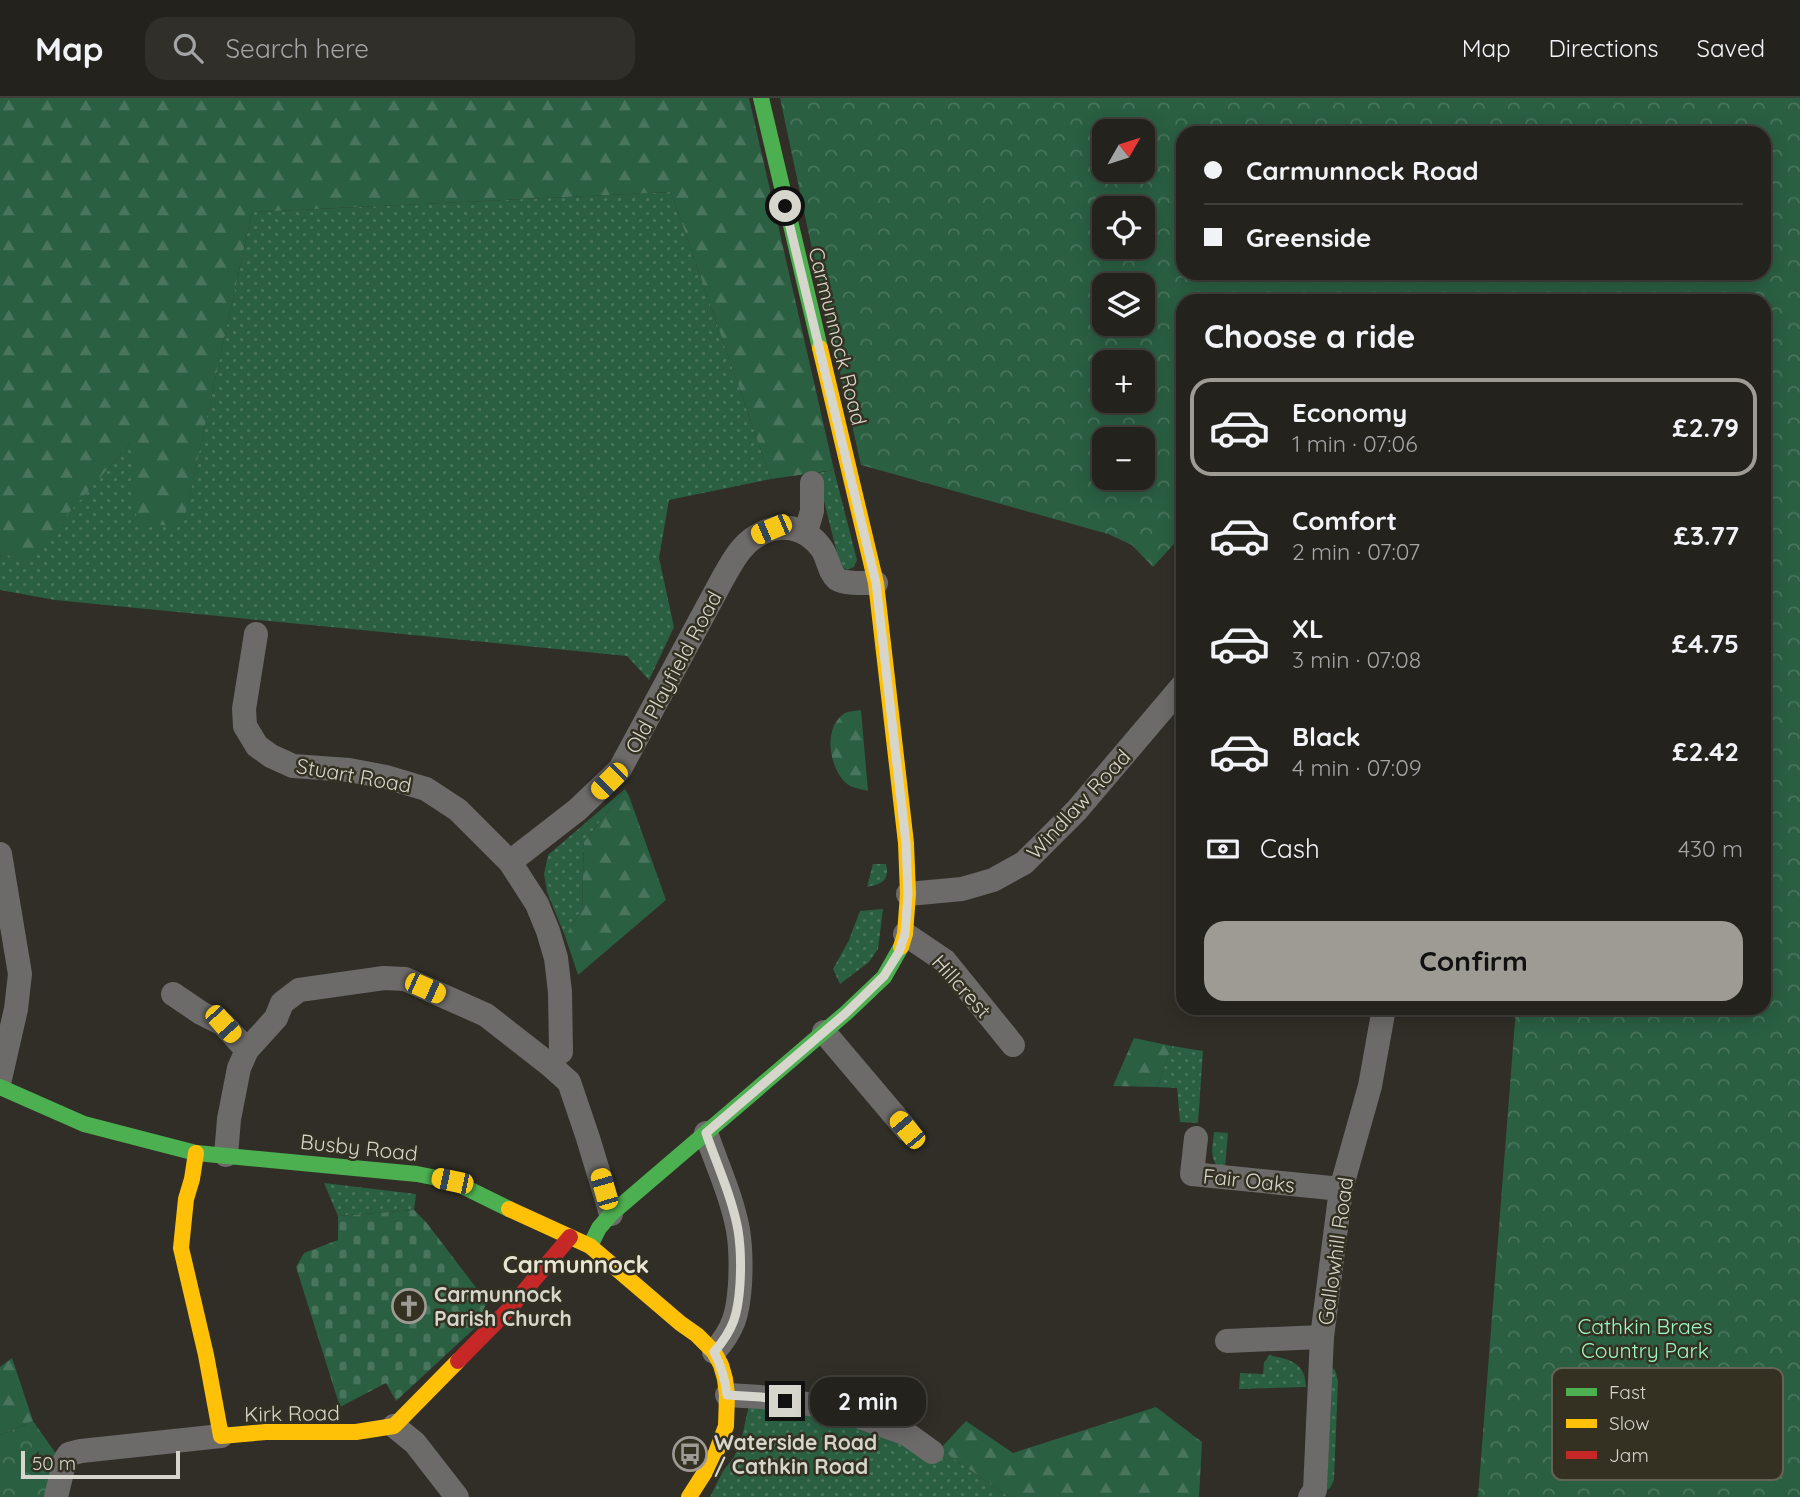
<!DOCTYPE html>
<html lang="en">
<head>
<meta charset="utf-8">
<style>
	body { margin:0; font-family:Quicksand,sans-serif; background:#302f2a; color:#f1f3f6; height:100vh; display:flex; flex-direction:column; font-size:26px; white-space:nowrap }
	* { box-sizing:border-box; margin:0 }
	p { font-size:23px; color:#a3a4a4 }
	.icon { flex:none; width:38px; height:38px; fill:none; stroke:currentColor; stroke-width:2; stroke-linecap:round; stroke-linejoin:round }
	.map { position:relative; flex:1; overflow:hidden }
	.details { position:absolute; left:1176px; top:196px; width:595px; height:721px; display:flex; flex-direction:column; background:#24221d; border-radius:21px; box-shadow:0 4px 18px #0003,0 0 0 2px #413f3b }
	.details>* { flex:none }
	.hud { position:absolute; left:1176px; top:28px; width:595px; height:154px; border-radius:21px; box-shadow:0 4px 18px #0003,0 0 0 2px #413f3b; display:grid; align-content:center; height:154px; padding:0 28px; background:#24221d }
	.needle { width:46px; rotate:51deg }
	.tools { position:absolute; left:1092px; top:21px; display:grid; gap:14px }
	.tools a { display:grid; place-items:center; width:63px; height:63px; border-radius:14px; background:#24221d; box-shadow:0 4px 18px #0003,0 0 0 2px #413f3b; font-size:35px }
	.scale { position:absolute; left:21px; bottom:18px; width:159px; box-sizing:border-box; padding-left:7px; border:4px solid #d7d6cd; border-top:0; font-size:19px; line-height:24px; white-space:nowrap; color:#d7d6cd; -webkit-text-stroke:5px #343123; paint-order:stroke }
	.end { position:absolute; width:32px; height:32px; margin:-16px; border:9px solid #d7d6cd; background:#111; box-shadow:0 0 0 4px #111 }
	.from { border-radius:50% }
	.bubble { position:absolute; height:49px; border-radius:21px; background:#24221d; box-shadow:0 4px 18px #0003,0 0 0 2px #413f3b; font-size:23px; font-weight:800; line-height:49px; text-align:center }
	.car { position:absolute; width:21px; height:42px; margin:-21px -10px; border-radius:9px; box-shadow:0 0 5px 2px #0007; background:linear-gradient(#f5c518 24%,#345 0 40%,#f5c518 0 76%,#345 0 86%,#f5c518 0) }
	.hud b { display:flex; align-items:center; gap:24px; height:66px; font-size:26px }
	.hud b+b { border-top:2px solid #413f3b }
	.hud i { width:18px; height:18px; background:#f1f3f6 }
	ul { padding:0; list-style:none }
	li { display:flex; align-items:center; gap:21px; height:98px; margin:0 14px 10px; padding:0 14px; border:4px solid transparent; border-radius:21px }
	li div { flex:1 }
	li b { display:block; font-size:26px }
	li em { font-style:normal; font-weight:800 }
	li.selected { border-color:#9d9b93 }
	li>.icon { width:63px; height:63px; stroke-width:1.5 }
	h2 { padding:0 28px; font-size:32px; line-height:84px }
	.pay { display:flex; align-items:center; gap:18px; height:77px; padding:0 28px; font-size:26px }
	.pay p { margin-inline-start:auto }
	.button { display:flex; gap:14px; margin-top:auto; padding:14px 28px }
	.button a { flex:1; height:80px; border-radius:21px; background:#9d9b93; color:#111; font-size:28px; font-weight:800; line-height:80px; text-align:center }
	header { display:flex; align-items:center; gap:42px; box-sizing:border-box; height:98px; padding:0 35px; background:#24221d; border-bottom:2px solid #413f3b }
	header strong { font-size:33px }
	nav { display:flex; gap:38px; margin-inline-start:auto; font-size:24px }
	.search { width:490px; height:63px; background:#302f2a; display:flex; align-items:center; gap:18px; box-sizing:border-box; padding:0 24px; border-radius:21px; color:#a3a4a4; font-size:26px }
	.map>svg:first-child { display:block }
	.grass { fill:url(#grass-dots) }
	.forest { fill:url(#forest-firs) }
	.cemetery { fill:url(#cemetery-stones) }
	.park { fill:url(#park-crowns); fill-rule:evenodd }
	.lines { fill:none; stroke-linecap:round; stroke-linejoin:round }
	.street { stroke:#6d6b69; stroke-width:24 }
	.fast { stroke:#4caf50; stroke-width:16 }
	.slow { stroke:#ffc107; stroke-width:16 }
	.jam { stroke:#c62828; stroke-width:16 }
	.route { stroke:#d7d6cd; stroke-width:9 }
	.labels { text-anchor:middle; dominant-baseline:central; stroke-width:5; stroke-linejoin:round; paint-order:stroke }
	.street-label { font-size:21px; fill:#d7d6cd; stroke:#343123 }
	.poi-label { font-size:21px; font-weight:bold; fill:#d7d6cd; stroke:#343123; text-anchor:start }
	.park-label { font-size:21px; fill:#9cf8c2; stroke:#343123 }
	.quarter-label { font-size:24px; font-weight:bold; fill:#e8e5d3; stroke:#343123 }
	.key { fill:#343123; stroke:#656356; stroke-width:2 }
	.key-label { font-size:19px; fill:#d7d6cd }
</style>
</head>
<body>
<header>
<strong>Map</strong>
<div class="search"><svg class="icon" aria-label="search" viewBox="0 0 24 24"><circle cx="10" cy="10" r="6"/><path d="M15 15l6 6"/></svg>Search here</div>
<nav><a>Map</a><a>Directions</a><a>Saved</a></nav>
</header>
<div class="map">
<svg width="1800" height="1399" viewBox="0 0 1800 1399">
	<defs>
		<pattern id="grass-dots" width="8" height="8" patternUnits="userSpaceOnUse" patternTransform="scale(1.75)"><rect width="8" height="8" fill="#2a5f42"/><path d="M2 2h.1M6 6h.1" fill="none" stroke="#48755c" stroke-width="1.8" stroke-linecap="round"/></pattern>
		<pattern id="forest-firs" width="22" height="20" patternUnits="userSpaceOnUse" patternTransform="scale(1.75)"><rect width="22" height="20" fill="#2a5f42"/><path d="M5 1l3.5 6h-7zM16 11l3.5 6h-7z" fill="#48755c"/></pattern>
		<pattern id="cemetery-stones" width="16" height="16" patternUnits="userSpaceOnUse" patternTransform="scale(1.75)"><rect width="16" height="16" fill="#2a5f42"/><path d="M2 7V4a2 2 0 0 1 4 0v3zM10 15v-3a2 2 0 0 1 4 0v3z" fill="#48755c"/></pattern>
		<pattern id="park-crowns" width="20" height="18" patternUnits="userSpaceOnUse" patternTransform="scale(1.75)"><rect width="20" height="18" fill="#2a5f42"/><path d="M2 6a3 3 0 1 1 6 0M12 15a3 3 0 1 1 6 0" fill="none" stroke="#48755c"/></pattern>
	</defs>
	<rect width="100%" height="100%" fill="#302e27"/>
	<!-- grass -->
	<g class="grass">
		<path d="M671 94 771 381 669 402 659 460 674 529 649 582 627 558 55 502 0 492V457L2 459 28 460 130 346 183 427 252 114Z"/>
		<path d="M834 372 857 462 854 469 847 472 840 467 817 375Z"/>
		<path d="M625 691 584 744 582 811 565 838 547 794 544 776 548 757Z"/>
		<path d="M873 766H886C890 783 881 786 867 789Z"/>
		<path d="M883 811 878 851 869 864 840 886 833 871 849 842 860 813Z"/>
		<path d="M1172 948 1203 953 1198 1025 1180 1024 1177 990 1157 989Z"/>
		<path d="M1214 1034 1228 1035 1225 1069H1218C1209 1059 1213 1046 1214 1034Z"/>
		<path d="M324 1085 416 1096 414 1112 338 1118Z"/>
		<path d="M1269 1257C1291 1262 1305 1264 1306 1289L1239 1291 1240 1275 1263 1276 1264 1265Z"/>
		<path d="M1332 1270 1335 1272 1338 1283 1334 1382 1330 1390 1327 1392Z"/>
		<path d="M749 1307 802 1310 940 1351 1009 1399H710L723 1373 734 1359 741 1343Z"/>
	</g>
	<!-- forest -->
	<g class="forest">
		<path d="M0 0H749L834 372 771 381 671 94 252 114 183 428 137 426 130 346 28 461 2 459 0 457Z"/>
		<path d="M861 612 868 693C862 691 852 690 847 686 829 671 822 629 845 615 850 613 856 613 861 612Z"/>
		<path d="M625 691 629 698 666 802 578 877 565 838 582 811 584 744Z"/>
		<path d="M1134 940 1172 948 1157 989 1113 988Z"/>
		<path d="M12 1260 33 1323 0 1337V1269Z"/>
		<path d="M1156 1309 1202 1344 1199 1399H1009L940 1351 966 1323 1013 1355Z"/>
	</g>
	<!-- cemetery -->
	<path class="cemetery" d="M414 1112 426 1124 487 1204 476 1229 396 1303 386 1285 340 1309 296 1169 304 1155 338 1142V1118Z"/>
	<!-- park -->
	<g class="park">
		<path d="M780 0H1800V1399H1478L1516 910H1764V203H1183V436L1153 469 1132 447 1108 436 861 367 812 151ZM1104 33H1143V72H1104ZM1183 35H1764V175H1183ZM1104 110H1143V149H1104ZM1104 187H1143V226H1104ZM1104 264H1143V303H1104ZM1104 341H1143V380H1104Z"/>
		<path d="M33 1323 59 1360 49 1399H0V1337Z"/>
	</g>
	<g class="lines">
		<!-- street -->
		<g class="street">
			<path d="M806 434 812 413V385"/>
			<path d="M256 536 244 611 245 628 257 648 271 658 293 668 349 672 386 679 426 691 458 712 510 764 537 806 548 833 556 860 560 894 561 954"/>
			<path d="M0 756 20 876 16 911 0 981"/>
			<path d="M510 764 577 712 620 671 722 482C730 468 740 448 755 439 779 423 806 428 822 451 828 460 829 474 837 481 844 486 867 485 876 485"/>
			<path d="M908 796 962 791 993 782 1024 765 1077 712 1183 587"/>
			<path d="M905 836 945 863 1013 947"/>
			<path d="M173 896 201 915 223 926 247 952"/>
			<path d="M824 934 907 1032"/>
			<path d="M706 1035C717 1067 732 1099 738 1132 741 1150 741 1168 740 1186 738 1216 734 1231 714 1254"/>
			<path d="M1196 1040 1192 1076 1341 1091"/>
			<path d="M226 1057 229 1021 239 970 247 952 276 920 282 905 299 892 384 880 405 881 486 917 550 967 569 984 588 1040 611 1116"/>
			<path d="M1227 1243 1322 1239"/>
			<path d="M727 1297 761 1299 835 1310 907 1336 932 1354"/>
			<path d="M394 1328 415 1345 457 1399"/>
			<path d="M56 1399 65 1362 69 1356 81 1353 221 1338"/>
			<path d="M1310 1399 1315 1392 1322 1239 1341 1091 1370 988 1384 910"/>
		</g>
		<!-- fast -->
		<g class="fast">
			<path d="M761 0 820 250"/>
			<path d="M0 989 84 1026 196 1055 417 1076 452 1083 509 1111"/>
			<path d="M590 1148 599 1130 611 1116 846 915 884 879 901 849"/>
		</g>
		<!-- slow -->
		<g class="slow">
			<path d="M820 250 876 485 906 745 908 796 905 836 901 849"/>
			<path d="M196 1055 192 1081 186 1101 181 1150 206 1257 221 1338 266 1334H356L394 1328 458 1263"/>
			<path d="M509 1111 590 1148 680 1225 697 1237 714 1254 721 1267 725 1281 727 1297 726 1328 714 1360 689 1399"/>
		</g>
		<!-- jam -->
		<path class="jam" d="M458 1263 510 1210 570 1139"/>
	</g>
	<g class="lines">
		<!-- route -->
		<path class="route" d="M785 108 876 485 906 745 908 796 905 836 899 854 884 878 846 915 706 1035C717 1067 732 1099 738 1132 741 1150 741 1168 740 1186 738 1216 734 1231 714 1254 722 1269 725 1281 727 1297L761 1299 785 1303"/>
	</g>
	<!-- icons -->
	<defs>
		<g id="church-ring" transform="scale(1.75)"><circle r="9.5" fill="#343123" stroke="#9d9b93" stroke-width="1.5"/><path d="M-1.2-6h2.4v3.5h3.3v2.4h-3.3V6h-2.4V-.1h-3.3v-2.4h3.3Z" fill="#9d9b93"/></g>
		<g id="bus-ring" transform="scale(1.75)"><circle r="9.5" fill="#343123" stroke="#9d9b93" stroke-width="1.5"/><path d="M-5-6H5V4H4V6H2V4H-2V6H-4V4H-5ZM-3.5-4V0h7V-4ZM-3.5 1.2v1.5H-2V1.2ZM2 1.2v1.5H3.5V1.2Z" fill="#9d9b93"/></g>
	</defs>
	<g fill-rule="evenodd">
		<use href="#church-ring" x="409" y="1208"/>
		<use href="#bus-ring" x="690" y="1356"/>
	</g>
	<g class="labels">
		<!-- street labels -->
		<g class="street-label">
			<text transform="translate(838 238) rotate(76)">Carmunnock Road</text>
			<text transform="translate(673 574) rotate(-62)">Old Playfield Road</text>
			<text transform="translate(354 677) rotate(10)">Stuart Road</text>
			<text transform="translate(1078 706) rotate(-47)">Windlaw Road</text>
			<text transform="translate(962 888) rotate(48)">Hillcrest</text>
			<text transform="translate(359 1049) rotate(6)">Busby Road</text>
			<text transform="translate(1249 1082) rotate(6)">Fair Oaks</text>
			<text transform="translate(1335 1153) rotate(-82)">Gallowhill Road</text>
			<text transform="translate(292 1315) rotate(-1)">Kirk Road</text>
		</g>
		<!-- poi labels -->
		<g class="poi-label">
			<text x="434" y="1196">Carmunnock<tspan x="434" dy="24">Parish Church</tspan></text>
			<text x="714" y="1344">Waterside Road<tspan x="714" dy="24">/ Cathkin Road</tspan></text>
		</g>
		<!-- park labels -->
		<g class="park-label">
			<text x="1645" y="1228">Cathkin Braes<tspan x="1645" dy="24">Country Park</tspan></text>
		</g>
		<!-- quarter labels -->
		<g class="quarter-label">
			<text x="576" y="1166">Carmunnock</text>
		</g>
	</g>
	<!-- legend -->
	<rect x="1552" y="1270" width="231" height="112" rx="10" class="key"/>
	<rect x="1566" y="1290" width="31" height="8" fill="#4caf50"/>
	<rect x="1566" y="1321" width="31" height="9" fill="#ffc107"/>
	<rect x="1566" y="1353" width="31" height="8" fill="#c62828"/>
	<g class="key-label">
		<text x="1609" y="1301">Fast</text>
		<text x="1609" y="1332">Slow</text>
		<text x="1609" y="1364">Jam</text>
	</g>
</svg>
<div class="tools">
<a><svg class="needle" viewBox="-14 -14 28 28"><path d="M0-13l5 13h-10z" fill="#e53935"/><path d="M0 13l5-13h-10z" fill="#a3a4a4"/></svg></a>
<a><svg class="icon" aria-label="locate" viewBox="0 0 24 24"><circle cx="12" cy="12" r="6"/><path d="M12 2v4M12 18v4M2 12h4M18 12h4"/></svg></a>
<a><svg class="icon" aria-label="layers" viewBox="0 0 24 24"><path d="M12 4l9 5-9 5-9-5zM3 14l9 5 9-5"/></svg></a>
<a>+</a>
<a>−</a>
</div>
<div class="scale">50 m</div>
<i class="end from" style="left:785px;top:108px"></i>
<i class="end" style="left:785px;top:1303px"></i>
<div class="bubble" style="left:810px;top:1279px;width:116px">2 min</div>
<i class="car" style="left:771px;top:431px;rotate:247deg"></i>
<i class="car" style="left:609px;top:683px;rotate:225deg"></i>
<i class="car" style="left:425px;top:890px;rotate:114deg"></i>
<i class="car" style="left:223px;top:926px;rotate:138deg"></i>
<i class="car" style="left:907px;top:1032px;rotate:320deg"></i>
<i class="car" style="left:452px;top:1083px;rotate:282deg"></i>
<i class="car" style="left:604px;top:1091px;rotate:344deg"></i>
<div class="hud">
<b><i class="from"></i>Carmunnock Road</b>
<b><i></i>Greenside</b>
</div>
<section class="details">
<h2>Choose a ride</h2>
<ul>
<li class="selected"><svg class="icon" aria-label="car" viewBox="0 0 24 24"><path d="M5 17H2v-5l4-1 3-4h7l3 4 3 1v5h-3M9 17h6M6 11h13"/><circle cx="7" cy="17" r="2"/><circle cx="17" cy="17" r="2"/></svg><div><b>Economy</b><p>1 min · 07:06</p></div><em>£2.79</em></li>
<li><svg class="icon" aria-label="car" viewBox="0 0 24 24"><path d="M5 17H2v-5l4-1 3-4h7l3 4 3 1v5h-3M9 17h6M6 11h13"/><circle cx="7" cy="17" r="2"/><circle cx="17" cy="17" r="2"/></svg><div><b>Comfort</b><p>2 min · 07:07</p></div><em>£3.77</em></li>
<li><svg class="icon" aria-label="car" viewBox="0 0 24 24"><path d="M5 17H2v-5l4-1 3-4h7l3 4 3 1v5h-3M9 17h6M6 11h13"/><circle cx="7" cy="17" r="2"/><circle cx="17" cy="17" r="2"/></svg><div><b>XL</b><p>3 min · 07:08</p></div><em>£4.75</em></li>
<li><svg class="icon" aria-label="car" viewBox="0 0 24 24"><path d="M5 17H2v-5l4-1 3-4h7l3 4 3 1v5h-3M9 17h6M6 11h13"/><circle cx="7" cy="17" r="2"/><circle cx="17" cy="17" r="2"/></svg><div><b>Black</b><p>4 min · 07:09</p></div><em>£2.42</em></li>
</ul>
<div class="pay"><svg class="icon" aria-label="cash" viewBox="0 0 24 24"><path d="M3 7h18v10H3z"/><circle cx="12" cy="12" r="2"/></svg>Cash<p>430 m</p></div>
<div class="button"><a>Confirm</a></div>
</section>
</div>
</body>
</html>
